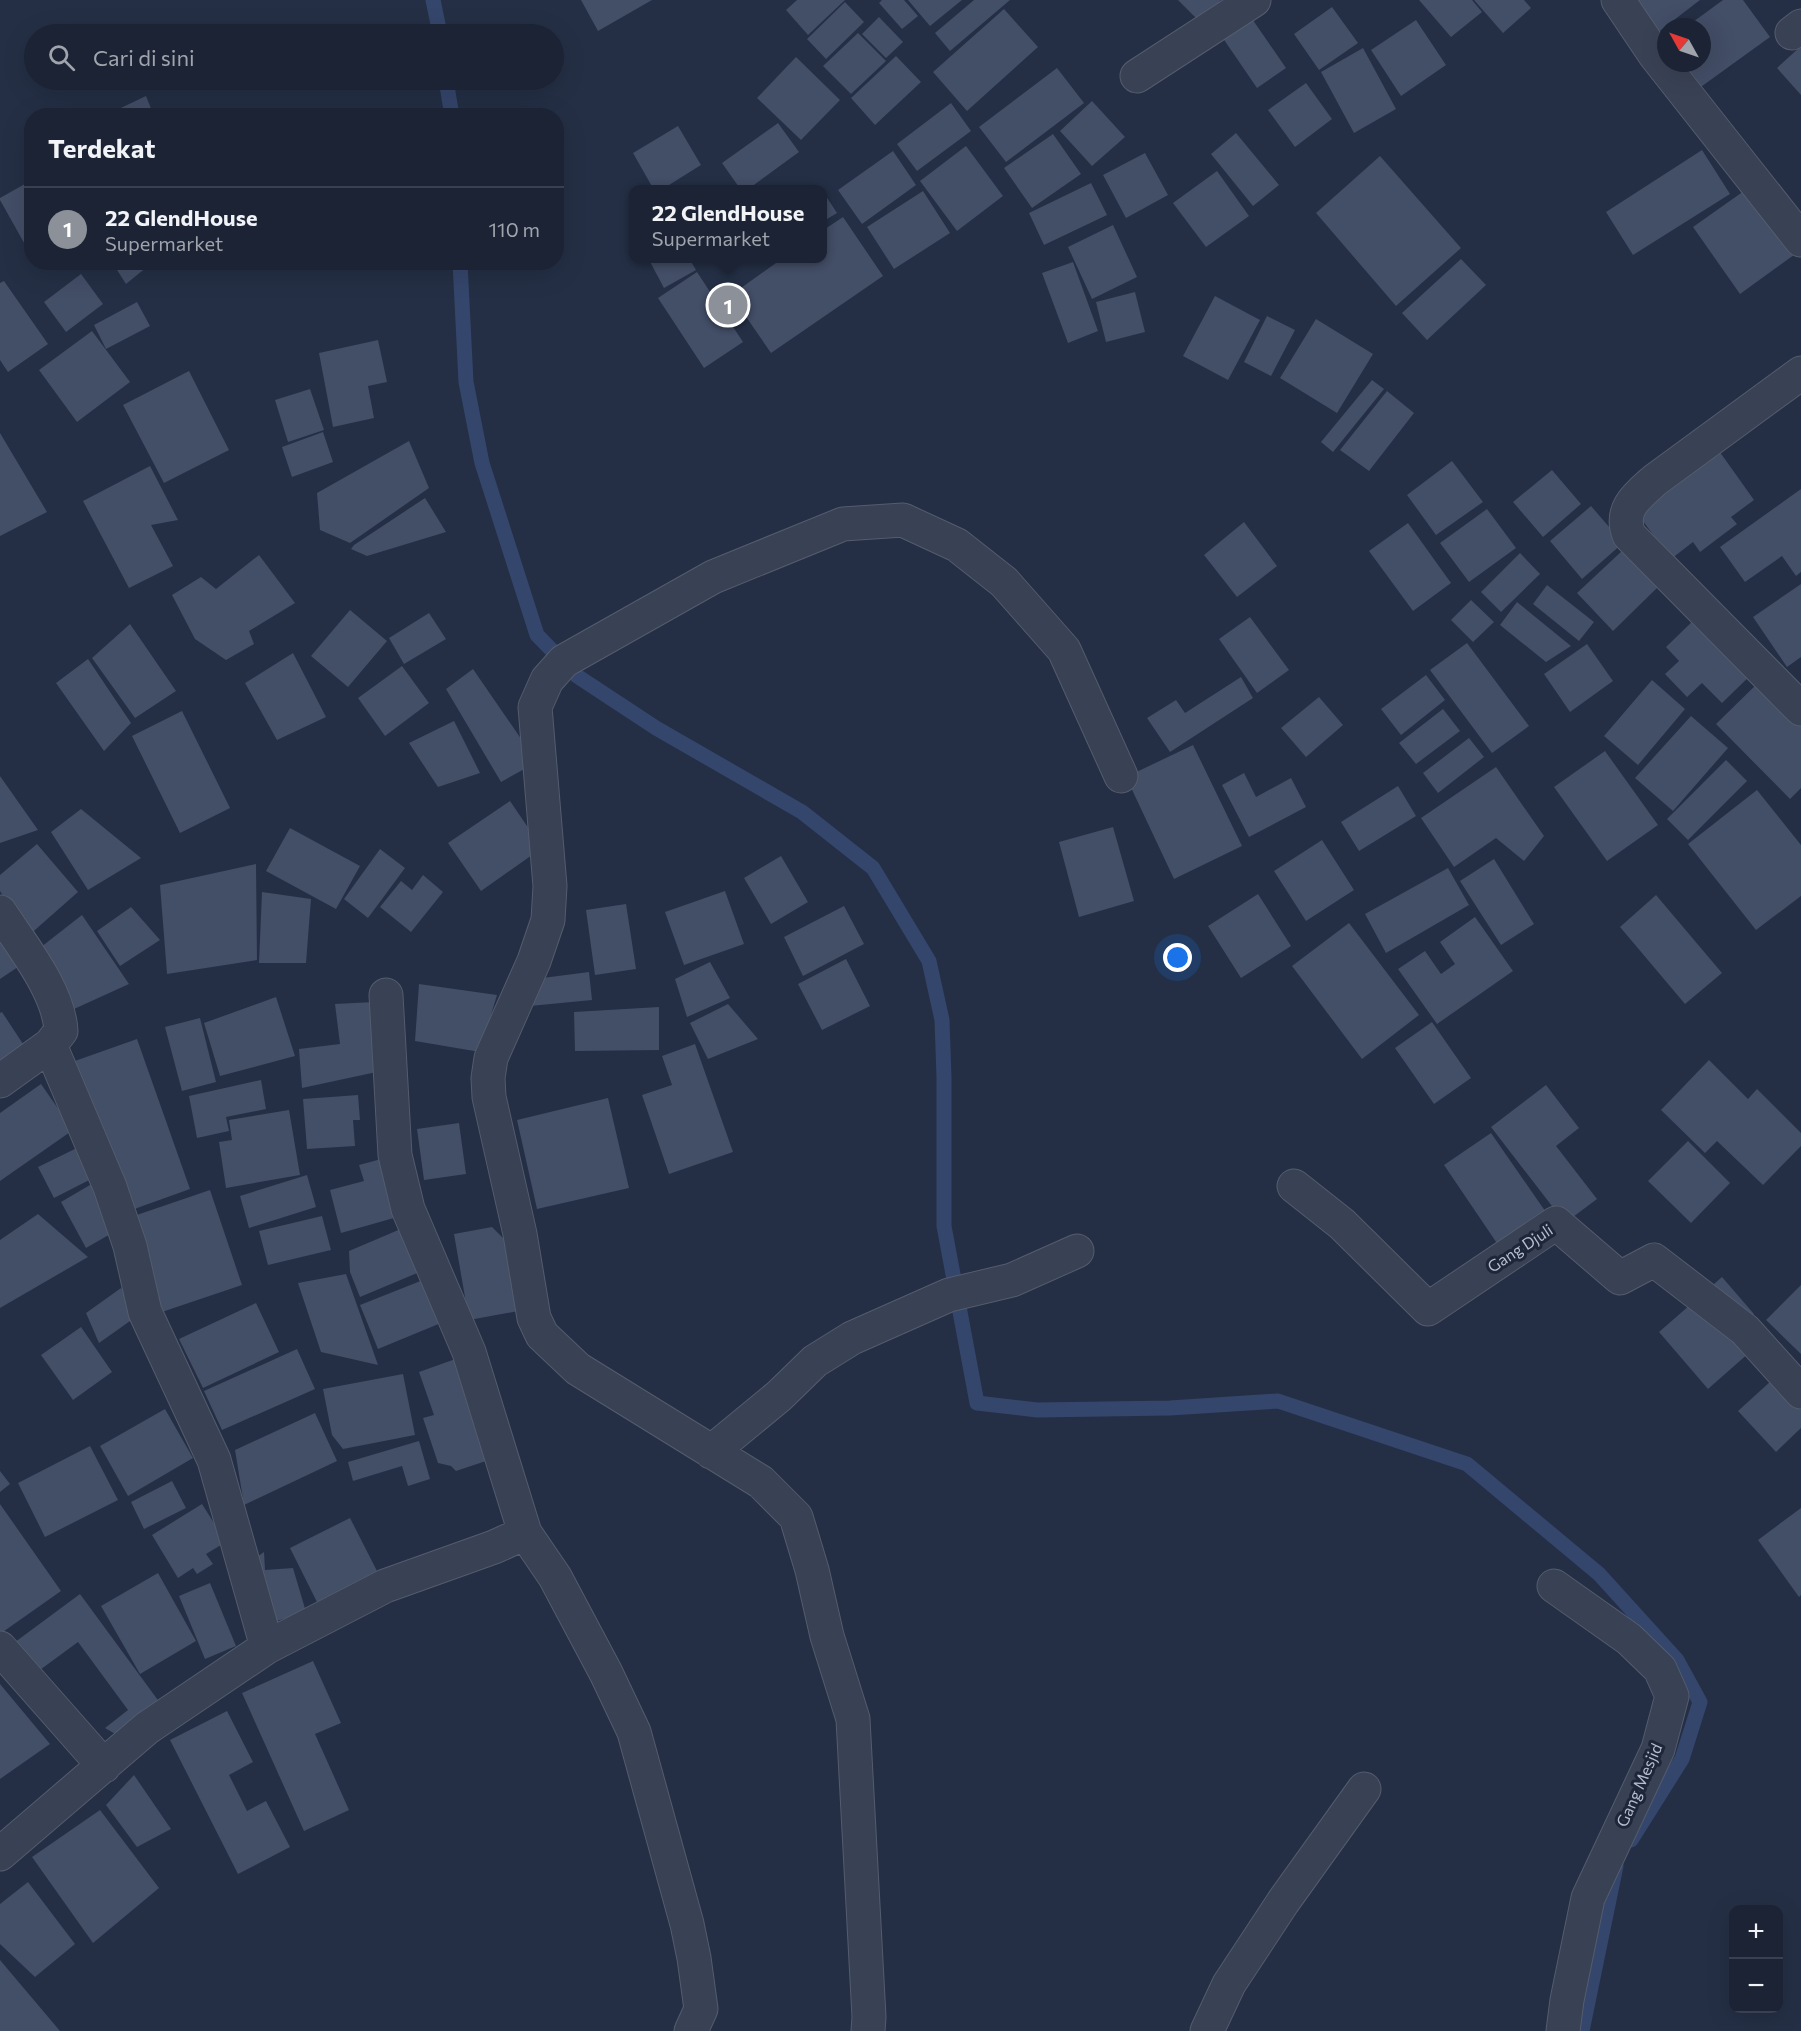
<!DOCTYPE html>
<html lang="id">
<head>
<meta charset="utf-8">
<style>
  :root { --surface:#1b2334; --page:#282f40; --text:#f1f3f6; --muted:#a0a4ac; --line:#39404f; --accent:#8c9099 }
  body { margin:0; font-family:Commissioner,sans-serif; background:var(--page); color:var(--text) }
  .controls { position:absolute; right:18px; bottom:18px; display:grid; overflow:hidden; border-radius:12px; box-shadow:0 6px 24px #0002 }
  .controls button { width:54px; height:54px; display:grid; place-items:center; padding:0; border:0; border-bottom:2px solid var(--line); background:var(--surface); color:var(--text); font:30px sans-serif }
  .compass { position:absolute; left:1657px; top:18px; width:54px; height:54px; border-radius:50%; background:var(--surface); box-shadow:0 6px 24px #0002; rotate:310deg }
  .you { position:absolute; left:1178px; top:958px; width:21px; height:21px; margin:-15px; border:4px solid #fff; border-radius:50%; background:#1a73e8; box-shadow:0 0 0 9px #1a73e833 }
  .badge { display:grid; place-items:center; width:39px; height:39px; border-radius:50%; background:var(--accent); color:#fff; font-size:20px; font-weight:700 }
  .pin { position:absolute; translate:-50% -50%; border:3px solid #fff; box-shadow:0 2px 6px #0006 }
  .popup { position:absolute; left:629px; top:185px; width:198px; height:78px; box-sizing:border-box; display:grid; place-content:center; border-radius:12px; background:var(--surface); filter:drop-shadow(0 2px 4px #0005); font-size:20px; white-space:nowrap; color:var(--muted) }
  .popup b { font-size:22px; color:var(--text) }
  .popup::after { content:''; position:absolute; left:50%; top:100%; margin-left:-12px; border:12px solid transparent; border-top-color:var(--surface) }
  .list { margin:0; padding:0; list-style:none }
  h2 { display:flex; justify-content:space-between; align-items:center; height:78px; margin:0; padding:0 24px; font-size:26px }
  h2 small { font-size:20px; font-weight:400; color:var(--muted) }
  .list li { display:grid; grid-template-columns:39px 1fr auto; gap:18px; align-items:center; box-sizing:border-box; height:84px; padding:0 24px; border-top:2px solid var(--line) }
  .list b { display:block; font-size:22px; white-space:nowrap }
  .list p { margin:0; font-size:20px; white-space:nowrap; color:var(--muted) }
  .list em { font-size:20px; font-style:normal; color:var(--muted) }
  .icon { flex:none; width:33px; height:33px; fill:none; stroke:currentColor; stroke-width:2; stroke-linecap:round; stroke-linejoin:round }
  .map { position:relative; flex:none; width:1801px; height:2031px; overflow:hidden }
  .search { position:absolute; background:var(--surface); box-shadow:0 6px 24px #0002; left:24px; top:24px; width:540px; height:66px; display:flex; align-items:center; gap:15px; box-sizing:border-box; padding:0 21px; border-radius:33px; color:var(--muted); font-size:22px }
  .panel { position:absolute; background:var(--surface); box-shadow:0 6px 24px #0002; left:24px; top:108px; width:540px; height:162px; border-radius:24px }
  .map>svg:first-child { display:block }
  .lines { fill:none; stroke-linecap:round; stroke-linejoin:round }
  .stream { stroke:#35466c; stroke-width:15 }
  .building { fill:#434e67 }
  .minor-casing { stroke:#545c6e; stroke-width:35 }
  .minor { stroke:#394154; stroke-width:33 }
  .labels { text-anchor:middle; stroke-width:6; stroke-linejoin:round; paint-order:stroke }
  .street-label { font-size:16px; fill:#b6bdce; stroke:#1e263a }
</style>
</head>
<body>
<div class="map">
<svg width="1801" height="2031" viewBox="0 0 1801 2031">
  <rect width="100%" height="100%" fill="#242f45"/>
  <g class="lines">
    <path class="stream" d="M 433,0 L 440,34
      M 446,80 L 452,116
      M 460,262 L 466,382 L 482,463 L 537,635 L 577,676 L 656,728 L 802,812 L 873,868 L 929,961 L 942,1020 L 944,1077 L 944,1226 L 977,1403 L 1037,1410 L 1170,1408 L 1278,1401 L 1467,1464 L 1599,1574 L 1677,1660 L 1700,1702 L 1682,1759 L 1631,1840
      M 1582,2031 L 1616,1866"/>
  </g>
  <path class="building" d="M 581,0 L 652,0 L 598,31 Z
    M 797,0 L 845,0 L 808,35 L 786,10 Z
    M 882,0 L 904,0 L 918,16 L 902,29 L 879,3 Z
    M 908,0 L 962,0 L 930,26 Z
    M 974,0 L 1010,0 L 950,51 L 935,33 Z
    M 1178,0 L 1221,0 L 1200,22 Z
    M 1419,0 L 1472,0 L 1482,12 L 1451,37 Z
    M 1474,0 L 1524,0 L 1531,8 L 1503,33 Z
    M 1633,0 L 1700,0 L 1648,40 Z
    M 1723,0 L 1743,0 L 1770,37 L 1698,89 L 1680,63 L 1702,63 L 1702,27 L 1686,27 Z
    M 845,2 L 864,22 L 826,59 L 807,39 Z
    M 1332,7 L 1358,43 L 1319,70 L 1294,34 Z
    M 1004,9 L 1038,47 L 967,111 L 933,72 Z
    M 1246,10 L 1286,68 L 1257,88 L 1218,31 Z
    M 879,17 L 903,42 L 886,58 L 862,34 Z
    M 1416,20 L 1446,65 L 1401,96 L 1371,50 Z
    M 858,33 L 886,61 L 851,94 L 823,66 Z
    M 1801,46 L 1801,95 L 1777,68 Z
    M 1363,48 L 1396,109 L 1354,133 L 1321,72 Z
    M 896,56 L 921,82 L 875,125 L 851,98 Z
    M 796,57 L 840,100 L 801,140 L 757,98 Z
    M 1057,68 L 1084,103 L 1006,162 L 979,127 Z
    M 1306,83 L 1332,119 L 1295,147 L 1268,110 Z
    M 146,96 L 154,116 L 104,116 Z
    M 1092,101 L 1125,137 L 1092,166 L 1060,131 Z
    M 951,103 L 971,131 L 917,171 L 897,144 Z
    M 778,123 L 799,152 L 747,190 L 741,190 L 722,163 Z
    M 678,126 L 701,165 L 661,190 L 654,190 L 633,153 Z
    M 1236,133 L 1279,185 L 1253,206 L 1211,154 Z
    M 1053,134 L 1081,174 L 1032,208 L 1004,168 Z
    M 966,146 L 1003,196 L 957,231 L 920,181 Z
    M 1702,150 L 1730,194 L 1633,255 L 1606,212 Z
    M 893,151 L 916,185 L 862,224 L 838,190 Z
    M 1145,153 L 1168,195 L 1126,218 L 1103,175 Z
    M 1380,156 L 1461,248 L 1396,306 L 1316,213 Z
    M 1217,171 L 1249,216 L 1206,247 L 1173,203 Z
    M 32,180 L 32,257 L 0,200 L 0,198 Z
    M 1091,183 L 1107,215 L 1044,245 L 1029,213 Z
    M 1751,186 L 1798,252 L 1740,294 L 1693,227 Z
    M 822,190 L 837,213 L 822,222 Z
    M 923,191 L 950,233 L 894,269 L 867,227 Z
    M 843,217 L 883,276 L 771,353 L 731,295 L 783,258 L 822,258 L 822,231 Z
    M 1113,225 L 1137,277 L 1092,299 L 1068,247 Z
    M 648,258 L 689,258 L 696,270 L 664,288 Z
    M 1461,259 L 1486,285 L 1427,340 L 1402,313 Z
    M 112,262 L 153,262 L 126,284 Z
    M 1073,262 L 1098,331 L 1068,343 L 1042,273 Z
    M 697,272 L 743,342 L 704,368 L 658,298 Z
    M 81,274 L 103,304 L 66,332 L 44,302 Z
    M 4,281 L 48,344 L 8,372 L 0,360 L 0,283 Z
    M 1135,292 L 1145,332 L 1106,342 L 1096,302 Z
    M 1215,296 L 1260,320 L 1228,380 L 1183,356 Z
    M 137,302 L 150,326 L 106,349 L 94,325 Z
    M 1267,316 L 1295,330 L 1271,376 L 1244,362 Z
    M 1316,319 L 1373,354 L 1337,413 L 1280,378 Z
    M 92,331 L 130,382 L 77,422 L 39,370 Z
    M 378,340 L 387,382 L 368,386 L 374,418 L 333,427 L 319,353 Z
    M 189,371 L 229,450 L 164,483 L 123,405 Z
    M 1372,380 L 1384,389 L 1333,452 L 1321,442 Z
    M 310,389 L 324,430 L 288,442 L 275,400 Z
    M 1387,391 L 1414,413 L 1369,471 L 1340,450 Z
    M 323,432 L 333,462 L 292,477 L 282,447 Z
    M 0,433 L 47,512 L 0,536 Z
    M 409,441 L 429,488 L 350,543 L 320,530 L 317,493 Z
    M 1717,448 L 1754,500 L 1731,517 L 1737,524 L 1700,552 L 1693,542 L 1671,559 L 1634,509 Z
    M 1452,461 L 1483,502 L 1436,535 L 1407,495 Z
    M 150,466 L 178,520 L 151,525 L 173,566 L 129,588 L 83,501 Z
    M 1552,470 L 1581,504 L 1543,537 L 1513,502 Z
    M 1801,489 L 1801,572 L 1796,576 L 1782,556 L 1745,582 L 1720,547 Z
    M 425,498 L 446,532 L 367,556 L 351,549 L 354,545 Z
    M 1591,506 L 1623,543 L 1582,579 L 1550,541 Z
    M 1487,509 L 1516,548 L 1469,582 L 1440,543 Z
    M 1244,522 L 1277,566 L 1237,597 L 1204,555 Z
    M 1408,523 L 1451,583 L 1413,611 L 1369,551 Z
    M 1623,550 L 1658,587 L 1613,631 L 1577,593 Z
    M 1520,553 L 1540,574 L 1501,612 L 1481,592 Z
    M 259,555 L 295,603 L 249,631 L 254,644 L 226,660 L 195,639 L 172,595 L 201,577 L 216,589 Z
    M 1801,584 L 1801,657 L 1787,667 L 1753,617 Z
    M 1547,585 L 1594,622 L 1579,641 L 1533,604 Z
    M 1471,600 L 1494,622 L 1473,642 L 1451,620 Z
    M 1517,602 L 1571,646 L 1546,662 L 1500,625 Z
    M 350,610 L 387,641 L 348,687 L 311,656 Z
    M 429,613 L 446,639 L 404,664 L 389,638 Z
    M 1699,615 L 1754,672 L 1722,703 L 1702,683 L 1687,697 L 1665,674 L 1679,661 L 1666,647 Z
    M 1250,617 L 1289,670 L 1257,693 L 1219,639 Z
    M 130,624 L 176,691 L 135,718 L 92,658 Z
    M 1467,643 L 1529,726 L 1492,753 L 1430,670 Z
    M 1587,644 L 1613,681 L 1570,712 L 1544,674 Z
    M 293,653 L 326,717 L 277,740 L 245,683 Z
    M 88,659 L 131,723 L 104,751 L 56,683 Z
    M 402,666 L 429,703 L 385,736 L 358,698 Z
    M 473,669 L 537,762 L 501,782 L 446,689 Z
    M 1426,675 L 1445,700 L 1401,735 L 1381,709 Z
    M 1241,677 L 1253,698 L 1170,752 L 1147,718 L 1176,700 L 1185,713 Z
    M 1763,678 L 1801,718 L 1801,788 L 1790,799 L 1716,724 Z
    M 1652,680 L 1685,709 L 1638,765 L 1604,736 Z
    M 1319,697 L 1343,725 L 1306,757 L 1281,728 Z
    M 1443,709 L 1460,731 L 1416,764 L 1399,743 Z
    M 182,711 L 230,808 L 180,833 L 132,736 Z
    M 1691,716 L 1728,748 L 1673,811 L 1635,778 Z
    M 454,721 L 480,773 L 438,787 L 409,743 Z
    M 1469,738 L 1484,757 L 1438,793 L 1423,773 Z
    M 1193,745 L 1242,846 L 1174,879 L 1126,777 Z
    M 1605,751 L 1658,825 L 1607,861 L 1554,787 Z
    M 1726,760 L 1747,781 L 1688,840 L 1667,819 Z
    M 1496,767 L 1544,836 L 1524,861 L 1496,838 L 1454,867 L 1421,818 Z
    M 1244,773 L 1256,797 L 1291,778 L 1306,807 L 1249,837 L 1222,785 Z
    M 0,776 L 38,830 L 0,843 Z
    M 1398,786 L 1416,816 L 1359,851 L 1341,822 Z
    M 1757,790 L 1801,845 L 1801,896 L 1756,930 L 1688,844 Z
    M 510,801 L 542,848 L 481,891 L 448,843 Z
    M 81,809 L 141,858 L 88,890 L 51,832 Z
    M 1113,827 L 1134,901 L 1079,917 L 1059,842 Z
    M 290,828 L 360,866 L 336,909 L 266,871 Z
    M 1322,840 L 1354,890 L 1306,921 L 1274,871 Z
    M 37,844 L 78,892 L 27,937 L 0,891 L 0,875 Z
    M 380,849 L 405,868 L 368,918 L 344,899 Z
    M 781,856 L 808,902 L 771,924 L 744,878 Z
    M 1494,859 L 1534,924 L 1501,945 L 1460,881 Z
    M 256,864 L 257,960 L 167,974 L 160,885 Z
    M 1448,868 L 1469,905 L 1386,953 L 1365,914 Z
    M 423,875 L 443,892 L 411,932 L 380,907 L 401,881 L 412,890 Z
    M 725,891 L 744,944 L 684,965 L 665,912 Z
    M 262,892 L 311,899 L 306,963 L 259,963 Z
    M 1258,894 L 1291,946 L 1241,978 L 1208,926 Z
    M 1656,895 L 1722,973 L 1685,1004 L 1620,927 Z
    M 626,904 L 636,969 L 595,975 L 586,910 Z
    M 844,906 L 864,944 L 803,976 L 784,937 Z
    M 131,907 L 160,940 L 120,966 L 97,931 Z
    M 82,915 L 129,984 L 74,1009 L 41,947 Z
    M 1475,917 L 1513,971 L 1437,1024 L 1398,969 L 1425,951 L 1441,974 L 1455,964 L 1440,942 Z
    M 0,919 L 27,961 L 0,979 Z
    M 1349,923 L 1419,1015 L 1362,1059 L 1292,966 Z
    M 846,959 L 870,1006 L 822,1030 L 798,984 Z
    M 710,962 L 730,998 L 687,1017 L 675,979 Z
    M 589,972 L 592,1000 L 530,1006 L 527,980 Z
    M 419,984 L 497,995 L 480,1052 L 415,1041 Z
    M 276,997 L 295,1056 L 220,1076 L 204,1023 Z
    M 374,1002 L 386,1070 L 302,1088 L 299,1049 L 340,1044 L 335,1004 Z
    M 728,1004 L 758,1039 L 708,1059 L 690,1023 Z
    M 659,1007 L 659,1050 L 575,1051 L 574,1012 Z
    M 2,1012 L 27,1050 L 0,1063 L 0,1013 Z
    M 200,1018 L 216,1082 L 182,1091 L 165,1027 Z
    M 1432,1022 L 1471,1078 L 1434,1104 L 1395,1048 Z
    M 137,1039 L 190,1189 L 126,1212 L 72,1062 Z
    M 695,1044 L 733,1152 L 669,1174 L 642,1095 L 672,1085 L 662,1056 Z
    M 1709,1060 L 1748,1099 L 1757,1089 L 1801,1133 L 1801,1146 L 1763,1185 L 1717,1141 L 1705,1153 L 1661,1110 Z
    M 261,1080 L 266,1109 L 226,1117 L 229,1131 L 197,1138 L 189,1096 Z
    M 41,1084 L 73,1130 L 0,1181 L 0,1113 Z
    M 1546,1085 L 1579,1128 L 1556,1146 L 1597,1199 L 1565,1223 L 1491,1127 Z
    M 358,1095 L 360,1120 L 353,1120 L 355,1146 L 307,1149 L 303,1099 Z
    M 608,1098 L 629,1188 L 537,1209 L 517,1120 Z
    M 289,1110 L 300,1175 L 226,1188 L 219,1142 L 232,1140 L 229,1120 Z
    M 459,1123 L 466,1174 L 424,1180 L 417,1129 Z
    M 1491,1133 L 1559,1231 L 1511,1264 L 1444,1165 Z
    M 1688,1141 L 1730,1183 L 1691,1223 L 1648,1181 Z
    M 85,1144 L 99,1175 L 54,1198 L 38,1167 Z
    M 385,1158 L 401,1216 L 341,1233 L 330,1190 L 364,1181 L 359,1165 Z
    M 307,1175 L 316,1207 L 249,1228 L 240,1196 Z
    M 95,1182 L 121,1228 L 86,1248 L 61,1202 Z
    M 210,1190 L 242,1285 L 156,1314 L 125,1219 Z
    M 38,1214 L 88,1257 L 0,1308 L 0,1240 Z
    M 322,1216 L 331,1250 L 268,1265 L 259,1231 Z
    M 492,1227 L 514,1249 L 524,1310 L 469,1320 L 454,1234 Z
    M 403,1228 L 422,1271 L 360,1297 L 350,1272 L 349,1251 Z
    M 346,1274 L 378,1365 L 321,1352 L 298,1283 Z
    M 1722,1277 L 1754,1314 L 1733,1333 L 1750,1352 L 1708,1389 L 1659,1332 Z
    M 423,1280 L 441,1323 L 378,1349 L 360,1305 Z
    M 1801,1285 L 1801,1354 L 1766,1320 Z
    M 121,1288 L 140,1314 L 99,1343 L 86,1313 Z
    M 256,1303 L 279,1352 L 203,1388 L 179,1339 Z
    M 81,1327 L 112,1372 L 73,1400 L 41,1355 Z
    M 297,1349 L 315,1389 L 222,1430 L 204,1391 Z
    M 461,1357 L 495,1458 L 456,1471 L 451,1466 L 438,1463 L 423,1418 L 434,1415 L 419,1372 Z
    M 1784,1369 L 1801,1388 L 1801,1428 L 1776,1452 L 1738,1411 Z
    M 403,1374 L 415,1435 L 343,1449 L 332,1435 L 323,1389 Z
    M 165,1409 L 193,1458 L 128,1496 L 100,1446 Z
    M 315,1413 L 337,1461 L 244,1505 L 235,1450 Z
    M 419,1441 L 430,1479 L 408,1486 L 402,1466 L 353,1481 L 348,1462 Z
    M 90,1446 L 118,1500 L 45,1537 L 18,1483 Z
    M 0,1471 L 10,1484 L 0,1492 Z
    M 172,1481 L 186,1508 L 144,1529 L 131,1502 Z
    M 0,1504 L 61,1591 L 0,1634 Z
    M 202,1504 L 226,1542 L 206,1554 L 213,1564 L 197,1574 L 193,1568 L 178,1578 L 152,1535 Z
    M 1801,1508 L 1801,1595 L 1799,1597 L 1758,1540 Z
    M 350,1518 L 377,1571 L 317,1602 L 290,1548 Z
    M 264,1552 L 265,1570 L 293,1568 L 306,1612 L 267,1624 L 247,1564 Z
    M 158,1573 L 196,1641 L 140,1674 L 101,1606 Z
    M 210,1583 L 236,1646 L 205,1659 L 179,1596 Z
    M 80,1594 L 163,1707 L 122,1738 L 105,1728 L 128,1710 L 78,1642 L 29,1678 L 7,1648 Z
    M 313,1661 L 341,1723 L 315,1734 L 349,1810 L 304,1831 L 242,1693 Z
    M 0,1684 L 50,1744 L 0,1779 Z
    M 227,1711 L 253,1762 L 229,1775 L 247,1811 L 266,1801 L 290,1847 L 238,1874 L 170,1740 Z
    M 134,1775 L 171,1829 L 137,1847 L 106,1805 Z
    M 100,1810 L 159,1888 L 93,1943 L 32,1857 Z
    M 28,1882 L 75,1944 L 35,1977 L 0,1944 L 0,1904 Z
    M 0,1960 L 60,2031 L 0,2031 Z"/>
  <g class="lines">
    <defs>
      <path id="minor" d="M 1618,0 L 1655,55 L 1801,240
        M 1792,33 L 1801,26
        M 1137,76 L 1254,0
        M 1801,373 L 1655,480 C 1637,496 1619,509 1629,535 L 1801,709
        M 0,912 C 22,946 59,991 61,1031 L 50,1045 L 0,1081
        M 386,995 L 395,1155 L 408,1209 L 469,1352 L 525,1533 L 555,1577 L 606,1673 L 634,1732 L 687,1924 L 694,1958 L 701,2009 L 691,2031
        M 50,1045 L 110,1187 L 130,1246 L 145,1312 L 214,1460 L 267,1647
        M 1294,1186 L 1342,1224 L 1428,1309 L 1556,1223 L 1620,1278 L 1654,1260 L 1745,1330 L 1801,1392
        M 711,1452 L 779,1396 L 815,1361 L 852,1338 L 949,1295 L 1012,1280 L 1077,1251
        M 1554,1586 L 1629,1639 L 1660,1669 L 1672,1696 L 1658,1749 L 1588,1898 L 1567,2000 L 1563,2031
        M 0,1648 L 104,1766
        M 0,1854 L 147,1728 L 267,1647 L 385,1586 L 494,1547 L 525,1533
        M 868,2031 L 869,2017 L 853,1719 L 827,1636 L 812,1570 L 796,1517 L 761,1482 L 578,1369 L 542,1335 L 534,1318 L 520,1234 L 489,1097 L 488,1078 L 491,1058 L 534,961 L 548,920 L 550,886 L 535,707 L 547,680 L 564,661 L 713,577 L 843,524 L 903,520 L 957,545 L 1004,582 L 1064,650 L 1121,776
        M 1207,2031 L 1229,1984 L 1283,1902 L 1364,1789"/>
    </defs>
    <use href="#minor" class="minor-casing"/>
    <use href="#minor" class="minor"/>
  </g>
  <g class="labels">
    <g class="street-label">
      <text transform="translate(1520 1248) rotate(-33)" y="6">Gang Djuli</text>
      <text transform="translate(1639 1785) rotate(-66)" y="6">Gang Mesjid</text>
    </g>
  </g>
</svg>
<div class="controls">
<button>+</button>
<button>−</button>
</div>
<svg class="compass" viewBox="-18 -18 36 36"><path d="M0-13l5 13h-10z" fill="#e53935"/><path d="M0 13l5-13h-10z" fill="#a0a4ac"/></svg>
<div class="you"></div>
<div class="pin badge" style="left:728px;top:305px">1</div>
<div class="popup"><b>22 GlendHouse</b>Supermarket</div>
<div class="search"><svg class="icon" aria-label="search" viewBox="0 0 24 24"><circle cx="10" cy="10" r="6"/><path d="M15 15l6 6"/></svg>Cari di sini</div>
<section class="panel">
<h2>Terdekat<small></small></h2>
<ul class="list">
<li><span class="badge">1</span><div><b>22 GlendHouse</b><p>Supermarket</p></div><em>110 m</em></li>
</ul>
</section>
</div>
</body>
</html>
